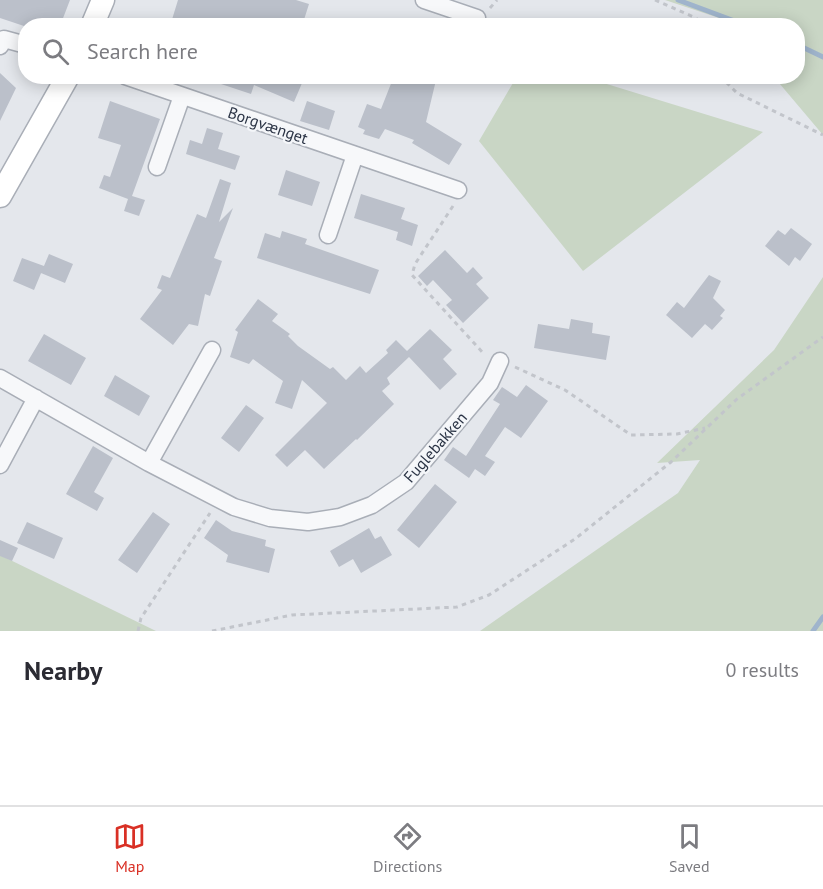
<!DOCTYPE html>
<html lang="en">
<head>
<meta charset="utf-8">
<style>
  :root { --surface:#fff; --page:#f2f2f3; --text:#2b2b33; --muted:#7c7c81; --line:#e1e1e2; --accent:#d93025 }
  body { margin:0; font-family:"PT Sans",sans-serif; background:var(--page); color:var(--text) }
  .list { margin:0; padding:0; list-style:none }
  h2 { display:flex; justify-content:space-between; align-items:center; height:78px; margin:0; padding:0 24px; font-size:26px }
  h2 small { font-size:20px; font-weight:400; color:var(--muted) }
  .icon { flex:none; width:33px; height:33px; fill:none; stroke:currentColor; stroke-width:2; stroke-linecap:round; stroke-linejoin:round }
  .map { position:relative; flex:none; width:823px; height:631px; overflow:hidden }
  .search { position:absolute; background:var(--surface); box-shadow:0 3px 15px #0003; left:18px; right:18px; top:18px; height:66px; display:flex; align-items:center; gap:15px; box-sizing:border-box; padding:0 21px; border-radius:24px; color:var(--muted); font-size:22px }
  .sheet { height:174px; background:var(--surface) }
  nav { display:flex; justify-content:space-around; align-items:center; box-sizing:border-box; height:84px; border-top:2px solid var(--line); background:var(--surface); font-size:16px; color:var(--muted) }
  nav a { display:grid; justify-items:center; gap:3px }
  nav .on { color:var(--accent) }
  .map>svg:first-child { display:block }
  .green { fill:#c9d6c5 }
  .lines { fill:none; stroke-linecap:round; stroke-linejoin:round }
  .stream { stroke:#9fb4cc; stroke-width:5 }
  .building { fill:#bbc0ca }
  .street-casing { stroke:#a9aeb7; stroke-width:19 }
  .secondary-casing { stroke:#a9aeb7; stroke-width:25 }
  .path { stroke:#c2c5cb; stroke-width:3; stroke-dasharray:4.5 4.5; stroke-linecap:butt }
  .street { stroke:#f7f8fa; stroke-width:16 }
  .secondary { stroke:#fff; stroke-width:22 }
  .labels { text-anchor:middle; stroke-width:4.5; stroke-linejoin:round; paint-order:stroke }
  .street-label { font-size:16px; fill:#2b3445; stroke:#f4f6f9 }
</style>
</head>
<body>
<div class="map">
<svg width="823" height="631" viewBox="0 0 823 631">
  <rect width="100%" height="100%" fill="#e4e7ec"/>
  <path class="green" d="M 665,0 L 823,0 L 823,135 L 774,77 L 798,76 L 798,26 L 732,25 L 728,21 Z
    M 517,76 L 584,77 L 763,132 L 583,271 L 479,141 Z
    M 823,277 L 823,631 L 480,631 L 678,493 L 700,460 L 657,463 L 774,350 Z
    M 0,555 L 156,631 L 0,631 Z"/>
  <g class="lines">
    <path class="stream" d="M 678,0 L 748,26
      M 798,45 L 823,57
      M 813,631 L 823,617"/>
  </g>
  <path class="building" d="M 0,0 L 70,0 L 60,26 L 24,26 L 0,18 Z
    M 178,0 L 296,0 L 309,4 L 302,26 L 291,26 L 268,18 L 265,26 L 170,26 Z
    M 0,73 L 16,88 L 0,121 Z
    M 206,76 L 305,76 L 294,102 L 254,85 L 251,94 L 206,79 Z
    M 394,76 L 437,76 L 426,122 L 462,144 L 449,165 L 412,143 L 414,140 L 385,129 L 379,139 L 363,134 L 365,130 L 358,127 L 367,104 L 381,109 Z
    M 110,101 L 160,119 L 132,196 L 145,200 L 139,216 L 124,211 L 128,199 L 99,188 L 104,175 L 110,177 L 121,145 L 98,138 Z
    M 307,101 L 335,111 L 329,130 L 300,121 Z
    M 207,128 L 223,133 L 218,149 L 240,156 L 235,170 L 186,154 L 190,140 L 202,144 Z
    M 286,170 L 320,182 L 312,206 L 278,195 Z
    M 220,179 L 231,183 L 219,222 L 233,208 L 214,258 L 222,261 L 210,296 L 205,294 L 198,326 L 189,324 L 173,345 L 140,319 L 162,290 L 157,288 L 162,275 L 170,278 L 197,214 L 206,218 Z
    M 361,194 L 405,208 L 401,219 L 418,225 L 412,246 L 396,240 L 398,232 L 354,218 Z
    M 791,228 L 812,244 L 800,261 L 795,257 L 789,266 L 765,246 L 778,230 L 785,235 Z
    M 282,231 L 307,239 L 305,244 L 379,270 L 370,294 L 257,258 L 265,233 L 280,238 Z
    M 445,250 L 467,273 L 473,267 L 483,278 L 476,284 L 489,298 L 463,323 L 446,305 L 452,300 L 433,280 L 427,286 L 418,276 Z
    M 49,254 L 73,264 L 65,283 L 41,273 Z
    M 22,258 L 44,266 L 34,290 L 13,281 Z
    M 709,275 L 721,281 L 713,298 L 725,310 L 720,316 L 723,318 L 712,330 L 705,324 L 692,338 L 666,315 L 677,302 L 684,308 Z
    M 258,299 L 278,314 L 272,321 L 290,334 L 288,336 L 298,346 L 330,369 L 333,367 L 346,380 L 360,366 L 366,373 L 388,353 L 386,350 L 396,340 L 407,351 L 430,329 L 452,350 L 443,359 L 457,374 L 440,390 L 409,357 L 387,378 L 390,384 L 382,391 L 394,404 L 357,440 L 356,439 L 324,469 L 305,450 L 287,467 L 275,455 L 327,403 L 302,380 L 292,409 L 275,403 L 283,381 L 253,359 L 249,364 L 230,357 L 238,332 L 235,330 Z
    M 571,319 L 593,323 L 592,333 L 610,336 L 606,360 L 534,348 L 538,324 L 569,329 Z
    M 44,334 L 86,358 L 71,385 L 28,361 Z
    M 115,375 L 150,396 L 139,416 L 104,396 Z
    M 526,385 L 548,401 L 521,438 L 505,427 L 485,456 L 495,462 L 485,476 L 475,469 L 469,478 L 444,460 L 453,447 L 466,456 L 500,404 L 493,400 L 502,387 L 517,397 Z
    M 246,405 L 264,418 L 239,452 L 221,438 Z
    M 93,446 L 113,458 L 94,492 L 104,498 L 97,511 L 66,494 Z
    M 435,484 L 457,502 L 419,548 L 397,530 Z
    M 153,512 L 170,524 L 137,573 L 118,560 Z
    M 216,520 L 232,531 L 266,540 L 265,546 L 275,549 L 269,573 L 226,562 L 228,555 L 204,538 Z
    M 27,522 L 63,538 L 54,559 L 17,543 Z
    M 369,528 L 375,539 L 381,536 L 392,555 L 361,573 L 353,559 L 339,567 L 330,551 Z
    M 0,540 L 18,548 L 12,561 L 0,556 Z"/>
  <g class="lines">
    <defs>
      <path id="street" d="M 424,0 L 477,18
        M 0,46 L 4,39 L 26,45
        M 125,76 L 458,190
        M 157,167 L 182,96
        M 328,235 L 355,155
        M 0,378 L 149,463 L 234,507 L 270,518 L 308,522 L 340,517 L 372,505 L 406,482 L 490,383 L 500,361
        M 149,463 L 212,350
        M 0,465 L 36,398"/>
      <path id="secondary" d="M 92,26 L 103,0
        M 0,196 L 68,76"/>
    </defs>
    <use href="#street" class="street-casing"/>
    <use href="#secondary" class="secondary-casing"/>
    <path class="path" d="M 655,0 L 696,18 L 702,26
      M 490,8 L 497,0
      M 720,76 L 737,93 L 823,135
      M 453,206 L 415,264 L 412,275 L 484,354
      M 515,367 L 565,390 L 631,435 L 677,434 L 705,428
      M 138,631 L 141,618 L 210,513
      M 212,631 L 292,615 L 457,607 L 489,595 L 575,539 L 671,462 L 737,399 L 823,337"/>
    <use href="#street" class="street"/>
    <use href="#secondary" class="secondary"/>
  </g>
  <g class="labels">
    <g class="street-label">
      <text transform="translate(268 125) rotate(19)" y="6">Borgvænget</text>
      <text transform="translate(435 447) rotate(-49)" y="6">Fuglebakken</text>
    </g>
  </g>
</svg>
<div class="search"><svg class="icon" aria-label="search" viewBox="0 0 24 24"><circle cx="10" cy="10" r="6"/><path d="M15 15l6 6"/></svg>Search here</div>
</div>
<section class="sheet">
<h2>Nearby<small>0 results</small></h2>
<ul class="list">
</ul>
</section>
<nav>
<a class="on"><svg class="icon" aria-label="map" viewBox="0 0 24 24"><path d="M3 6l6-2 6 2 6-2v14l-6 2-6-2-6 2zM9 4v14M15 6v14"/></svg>Map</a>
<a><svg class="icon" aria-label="directions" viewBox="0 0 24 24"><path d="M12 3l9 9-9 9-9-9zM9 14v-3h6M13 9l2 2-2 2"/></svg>Directions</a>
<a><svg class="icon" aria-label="saved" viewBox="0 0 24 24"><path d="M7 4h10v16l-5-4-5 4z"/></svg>Saved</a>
</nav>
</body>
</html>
